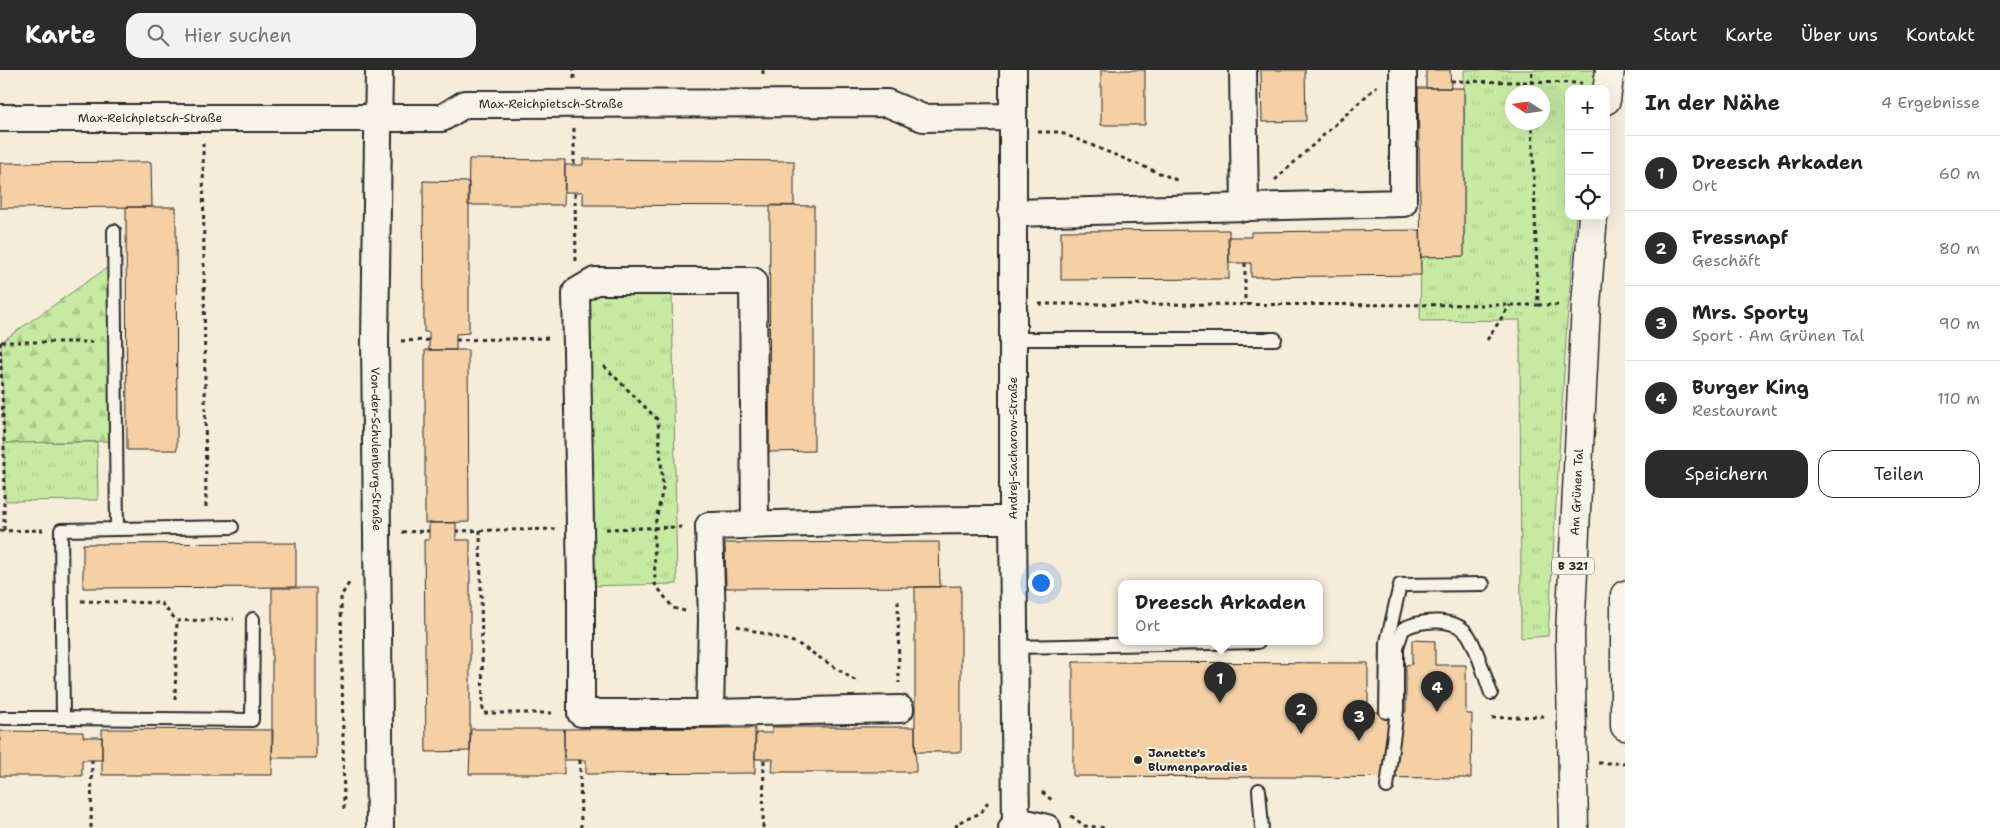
<!DOCTYPE html>
<html lang="de">
<head>
<meta charset="utf-8">
<style>
  :root { --surface:#fff; --page:#f2f2f2; --text:#222; --muted:#767676; --line:#e0e0e0; --accent:#2b2b2b }
  body { margin:0; font-family:"Shantell Sans",sans-serif; background:var(--page); color:var(--text) }
  .controls { position:absolute; right:15px; top:15px; display:grid; overflow:hidden; border-radius:10px; box-shadow:0 5px 20px #0002 }
  .controls button { width:45px; height:45px; display:grid; place-items:center; padding:0; border:0; border-bottom:1px solid var(--line); background:var(--surface); color:var(--text); font:25px sans-serif }
  .compass { position:absolute; left:1505px; top:15px; width:45px; height:45px; border-radius:50%; background:var(--surface); box-shadow:0 5px 20px #0002; rotate:282deg }
  .you { position:absolute; left:1040px; top:512px; width:18px; height:18px; margin:-12px; border:4px solid #fff; border-radius:50%; background:#1a73e8; box-shadow:0 0 0 8px #1a73e833 }
  .badge { display:grid; place-items:center; width:32px; height:32px; border-radius:50%; background:var(--accent); color:#fff; font-size:16px; font-weight:700 }
  .pin { position:absolute; translate:-50% -41px; filter:drop-shadow(0 1px 2px #0008) }
  .pin::after { content:''; position:absolute; top:26px; width:18px; height:15px; background:inherit; clip-path:polygon(0 0,100% 0,50% 100%) }
  .popup { position:absolute; left:1118px; top:510px; width:205px; height:65px; box-sizing:border-box; display:grid; place-content:center; border-radius:10px; background:var(--surface); filter:drop-shadow(0 1px 4px #0005); font-size:16px; white-space:nowrap; color:var(--muted) }
  .popup b { font-size:19px; color:var(--text) }
  .popup::after { content:''; position:absolute; left:50%; top:100%; margin-left:-10px; border:10px solid transparent; border-top-color:var(--surface) }
  .list { margin:0; padding:0; list-style:none }
  h2 { display:flex; justify-content:space-between; align-items:center; height:65px; margin:0; padding:0 20px; font-size:21px }
  h2 small { font-size:16px; font-weight:400; color:var(--muted) }
  .list li { display:grid; grid-template-columns:32px 1fr auto; gap:15px; align-items:center; box-sizing:border-box; height:75px; padding:0 20px; border-top:1px solid var(--line) }
  .list b { display:block; font-size:19px; white-space:nowrap }
  .list p { margin:0; font-size:16px; white-space:nowrap; color:var(--muted) }
  .list em { font-size:16px; font-style:normal; color:var(--muted) }
  .actions { display:flex; gap:10px; padding:15px 20px }
  .actions a { flex:1; padding:11px 0; border:1px solid var(--accent); border-radius:15px; text-align:center; font-size:18px; color:var(--accent) }
  .actions .main { background:var(--accent); color:#fff }
  .icon { flex:none; width:28px; height:28px; fill:none; stroke:currentColor; stroke-width:2; stroke-linecap:round; stroke-linejoin:round }
  .map { position:relative; flex:none; width:1625px; height:758px; overflow:hidden }
  header { display:flex; align-items:center; gap:30px; box-sizing:border-box; height:70px; padding:0 25px; background:var(--accent); color:#fff }
  header strong { font-size:24px }
  nav { display:flex; gap:28px; margin-inline-start:auto; font-size:18px }
  .search { width:350px; height:45px; background:var(--page); display:flex; align-items:center; gap:12px; box-sizing:border-box; padding:0 18px; border-radius:15px; color:var(--muted); font-size:19px }
  main { display:flex }
  aside { flex:1; background:var(--surface) }
  .map>svg:first-child { display:block }
  .grass { fill:url(#grass-tufts); stroke:#798a67; fill-rule:evenodd }
  .forest { fill:url(#forest-firs); stroke:#798a67 }
  .building { fill:#f4d0a4; stroke:#2b2b2b }
  .lines { fill:none; stroke-linecap:round; stroke-linejoin:round }
  .service-casing { stroke:#2b2b2b; stroke-width:16 }
  .minor-casing { stroke:#2b2b2b; stroke-width:30 }
  .primary-casing { stroke:#2b2b2b; stroke-width:31 }
  .path { stroke:#2b2b2b; stroke-width:3; stroke-dasharray:4 4; stroke-linecap:butt }
  .service { stroke:#f7f3e8; stroke-width:12 }
  .minor { stroke:#f7f3e8; stroke-width:26 }
  .primary { stroke:#f7f3e8; stroke-width:28 }
  .poi-dot { fill:#2b2b2b; stroke:#f7f3e8; stroke-width:2 }
  .labels { text-anchor:middle; stroke-width:4; stroke-linejoin:round; paint-order:stroke }
  .shield { fill:#f7f3e8; stroke:#686764; stroke-width:1 }
  .shield-label { font-size:11px; font-weight:bold; fill:#2b2b2b }
  .street-label { font-size:12px; fill:#2b2b2b; stroke:#f7f3e8 }
  .poi-label { font-size:12px; font-weight:bold; fill:#2b2b2b; stroke:#f7f3e8; text-anchor:start }
</style>
</head>
<body>
<header>
<strong>Karte</strong>
<div class="search"><svg class="icon" aria-label="search" viewBox="0 0 24 24"><circle cx="10" cy="10" r="6"/><path d="M15 15l6 6"/></svg>Hier suchen</div>
<nav><a>Start</a><a>Karte</a><a>Über uns</a><a>Kontakt</a></nav>
</header>
<main>
<div class="map">
<svg width="1625" height="758" viewBox="0 0 1625 758">
  <defs>
    <pattern id="grass-tufts" width="24" height="20" patternUnits="userSpaceOnUse" patternTransform="scale(1.25)"><rect width="24" height="20" fill="#c7eaa3"/><path d="M3 7l-1-3M5 7V3M7 7l1-3M15 17l-1-3M17 17v-4M19 17l1-3" fill="none" stroke="#abc98c"/></pattern>
    <pattern id="forest-firs" width="22" height="20" patternUnits="userSpaceOnUse" patternTransform="scale(1.25)"><rect width="22" height="20" fill="#c7eaa3"/><path d="M5 1l3.5 6h-7zM16 11l3.5 6h-7z" fill="#abc98c"/></pattern>
  </defs>
  <rect width="100%" height="100%" fill="#f6ecda"/>
  <filter id="ink" filterUnits="userSpaceOnUse"><feTurbulence type="fractalNoise" baseFrequency=".02" numOctaves="2"/><feDisplacementMap in="SourceGraphic" scale="10" xChannelSelector="R" yChannelSelector="G"/><feConvolveMatrix kernelMatrix="1 2 1 2 8 2 1 2 1" color-interpolation-filters="sRGB"/></filter>
  <g filter="url(#ink)">
    <path class="grass" d="M 1464,0 L 1596,0 L 1593,19 L 1569,19 L 1569,146 L 1576,146 L 1567,252 L 1548,566 L 1521,568 L 1520,250 L 1420,251 L 1421,187 L 1464,186 ZM 1512,22 L 1542,22 L 1542,52 L 1512,52 Z
      M 672,221 L 677,514 L 581,516 L 576,222 Z
      M 97,372 L 98,430 L 5,431 L 4,373 Z"/>
    <path class="forest" d="M 114,193 L 116,371 L 4,373 L 1,272 Z"/>
    <path class="building" d="M 1101,0 L 1145,0 L 1145,55 L 1101,55 Z
      M 1261,0 L 1305,0 L 1306,51 L 1262,52 Z
      M 1426,0 L 1450,0 L 1451,18 L 1426,18 Z
      M 1418,18 L 1464,18 L 1464,186 L 1421,187 Z
      M 469,89 L 565,90 L 564,135 L 468,135 Z
      M 583,89 L 794,91 L 794,136 L 583,135 L 583,122 L 565,122 L 565,95 L 583,95 Z
      M 151,92 L 152,137 L 0,138 L 0,93 Z
      M 423,111 L 469,112 L 469,263 L 456,264 L 456,280 L 429,280 L 429,262 L 424,262 Z
      M 770,135 L 814,136 L 814,381 L 769,382 Z
      M 126,137 L 176,137 L 177,380 L 127,380 Z
      M 1229,160 L 1229,209 L 1061,210 L 1061,161 Z
      M 1420,160 L 1421,205 L 1251,207 L 1251,193 L 1229,193 L 1228,167 L 1251,167 L 1251,162 Z
      M 425,280 L 468,280 L 469,452 L 425,453 Z
      M 429,453 L 456,453 L 456,470 L 470,470 L 470,681 L 426,682 L 424,470 L 429,470 Z
      M 939,472 L 940,517 L 726,518 L 725,473 Z
      M 296,473 L 296,517 L 83,518 L 83,474 Z
      M 961,516 L 961,682 L 915,682 L 915,517 Z
      M 272,518 L 316,518 L 316,688 L 272,688 Z
      M 1412,570 L 1435,571 L 1435,595 L 1466,595 L 1466,644 L 1472,644 L 1471,708 L 1073,706 L 1073,592 L 1368,593 L 1368,642 L 1406,642 L 1406,595 L 1412,594 Z
      M 772,657 L 915,657 L 916,702 L 772,702 L 773,689 L 755,689 L 756,663 L 772,663 Z
      M 755,658 L 755,703 L 586,704 L 586,690 L 564,690 L 564,659 Z
      M 102,659 L 273,660 L 272,705 L 102,705 Z
      M 471,659 L 564,659 L 564,704 L 469,704 Z
      M 0,661 L 83,662 L 83,667 L 102,667 L 102,690 L 82,690 L 82,706 L 0,706 Z"/>
    <g class="lines">
      <defs>
        <path id="service" d="M 114,161 L 117,459
          M 1013,269 L 1275,269
          M 232,457 L 61,460 L 63,648 L 252,650 L 253,549
          M 1015,577 L 1258,572
          M 1386,642 L 1387,572 L 1400,515 L 1483,514
          M 2,648 L 63,648
          M 1387,717 L 1397,640 L 1397,577 L 1403,559 C 1420,549 1459,546 1470,568 C 1479,584 1484,605 1491,623
          M 1259,720 L 1262,758"/>
        <g id="minor">
          <path id="s1" d="M 379,0 L 375,271 L 380,758"/>
          <path d="M 1013,0 L 1013,450 L 1016,756"/>
          <path d="M 1243,0 L 1245,138"/>
          <path id="s2" d="M 0,48 L 442,48 L 465,34 L 887,33 L 923,48 L 1013,47"/>
          <path d="M 1012,143 L 1403,133 L 1403,0"/>
          <path d="M 755,455 L 753,211 L 595,211 L 576,222 L 581,516 L 581,643 L 710,643 L 712,549 L 709,456 C 810,453 911,449 1013,450"/>
          <path d="M 710,643 L 900,639"/>
          <path d="M 1012,758 L 1027,753 L 1047,758"/>
        </g>
        <g id="primary">
          <path d="M 1606,30 L 1610,0"/>
          <path d="M 1625,525 L 1625,656"/>
          <path id="s3" d="M 1574,758 L 1570,564 L 1586,235 L 1593,146"/>
        </g>
      </defs>
      <use href="#service" class="service-casing"/>
      <use href="#minor" class="minor-casing"/>
      <use href="#primary" class="primary-casing"/>
      <path class="path" d="M 763,0 L 763,8
        M 574,9 L 574,0
        M 1451,11 L 1582,13
        M 1531,22 L 1532,0
        M 574,58 L 574,95
        M 1038,62 L 1059,62 L 1179,111
        M 203,73 L 206,439
        M 1275,110 L 1377,16
        M 575,123 L 576,192
        M 1245,193 L 1245,234
        M 1039,234 L 1538,235 L 1532,52
        M 1538,235 L 1560,235
        M 456,270 L 550,268
        M 1487,270 L 1510,235
        M 401,271 L 429,270
        M 0,272 L 4,373 L 4,461
        M 1,272 L 95,272
        M 604,296 L 658,350 L 663,418 L 654,459 L 655,514 L 673,538 L 685,541
        M 606,459 L 683,457
        M 480,460 L 483,643 L 555,643
        M 0,461 L 43,460
        M 456,461 L 555,459
        M 402,462 L 429,461
        M 81,531 L 161,533 L 177,551 L 234,549
        M 898,531 L 899,613
        M 737,556 L 797,573 L 859,613
        M 175,630 L 177,551
        M 1492,648 L 1546,646
        M 580,690 L 581,758
        M 1598,693 L 1625,693
        M 1042,722 L 1053,731
        M 344,739 L 341,526 L 351,510
        M 1071,746 L 1085,756 L 1107,758
        M 91,758 L 92,690
        M 763,758 L 764,689
        M 956,758 L 957,753 L 981,743 L 989,730"/>
      <use href="#service" class="service"/>
      <use href="#minor" class="minor"/>
      <use href="#primary" class="primary"/>
    </g>
  </g>
  <circle class="poi-dot" cx="1138" cy="690" r="5"/>
  <g class="labels">
    <rect class="shield" x="1552" y="487.5" width="42" height="17" rx="4"/>
    <g class="shield-label">
      <text x="1573" y="500">B 321</text>
    </g>
    <g class="street-label">
      <text dy="4" stroke="none"><textPath href="#s2" startOffset="555">Max-Reichpietsch-Straße</textPath></text>
      <text dy="4" stroke="none"><textPath href="#s2" startOffset="150">Max-Reichpietsch-Straße</textPath></text>
      <text transform="translate(1013 378) rotate(-90)" y="4">Andrej-Sacharow-Straße</text>
      <text dy="4" stroke="none"><textPath href="#s1" startOffset="379">Von-der-Schulenburg-Straße</textPath></text>
      <text dy="4" stroke="none"><textPath href="#s3" startOffset="336">Am Grünen Tal</textPath></text>
    </g>
    <g class="poi-label">
      <text x="1148" y="687">Janette's<tspan x="1148" dy="14">Blumenparadies</tspan></text>
    </g>
  </g>
</svg>
<div class="controls">
<button>+</button>
<button>−</button>
<button><svg class="icon" aria-label="locate" viewBox="0 0 24 24"><circle cx="12" cy="12" r="6"/><path d="M12 2v4M12 18v4M2 12h4M18 12h4"/></svg></button>
</div>
<svg class="compass" viewBox="-18 -18 36 36"><path d="M0-13l5 13h-10z" fill="#e53935"/><path d="M0 13l5-13h-10z" fill="#767676"/></svg>
<div class="you"></div>
<div class="pin badge" style="left:1220px;top:633px">1</div>
<div class="popup"><b>Dreesch Arkaden</b>Ort</div>
<div class="pin badge" style="left:1301px;top:664px">2</div>
<div class="pin badge" style="left:1359px;top:671px">3</div>
<div class="pin badge" style="left:1437px;top:642px">4</div>
</div>
<aside>
<h2>In der Nähe<small>4 Ergebnisse</small></h2>
<ul class="list">
<li><span class="badge">1</span><div><b>Dreesch Arkaden</b><p>Ort</p></div><em>60 m</em></li>
<li><span class="badge">2</span><div><b>Fressnapf</b><p>Geschäft</p></div><em>80 m</em></li>
<li><span class="badge">3</span><div><b>Mrs. Sporty</b><p>Sport · Am Grünen Tal</p></div><em>90 m</em></li>
<li><span class="badge">4</span><div><b>Burger King</b><p>Restaurant</p></div><em>110 m</em></li>
</ul>
<div class="actions"><a class="main">Speichern</a><a>Teilen</a></div>
</aside>
</main>
</body>
</html>
